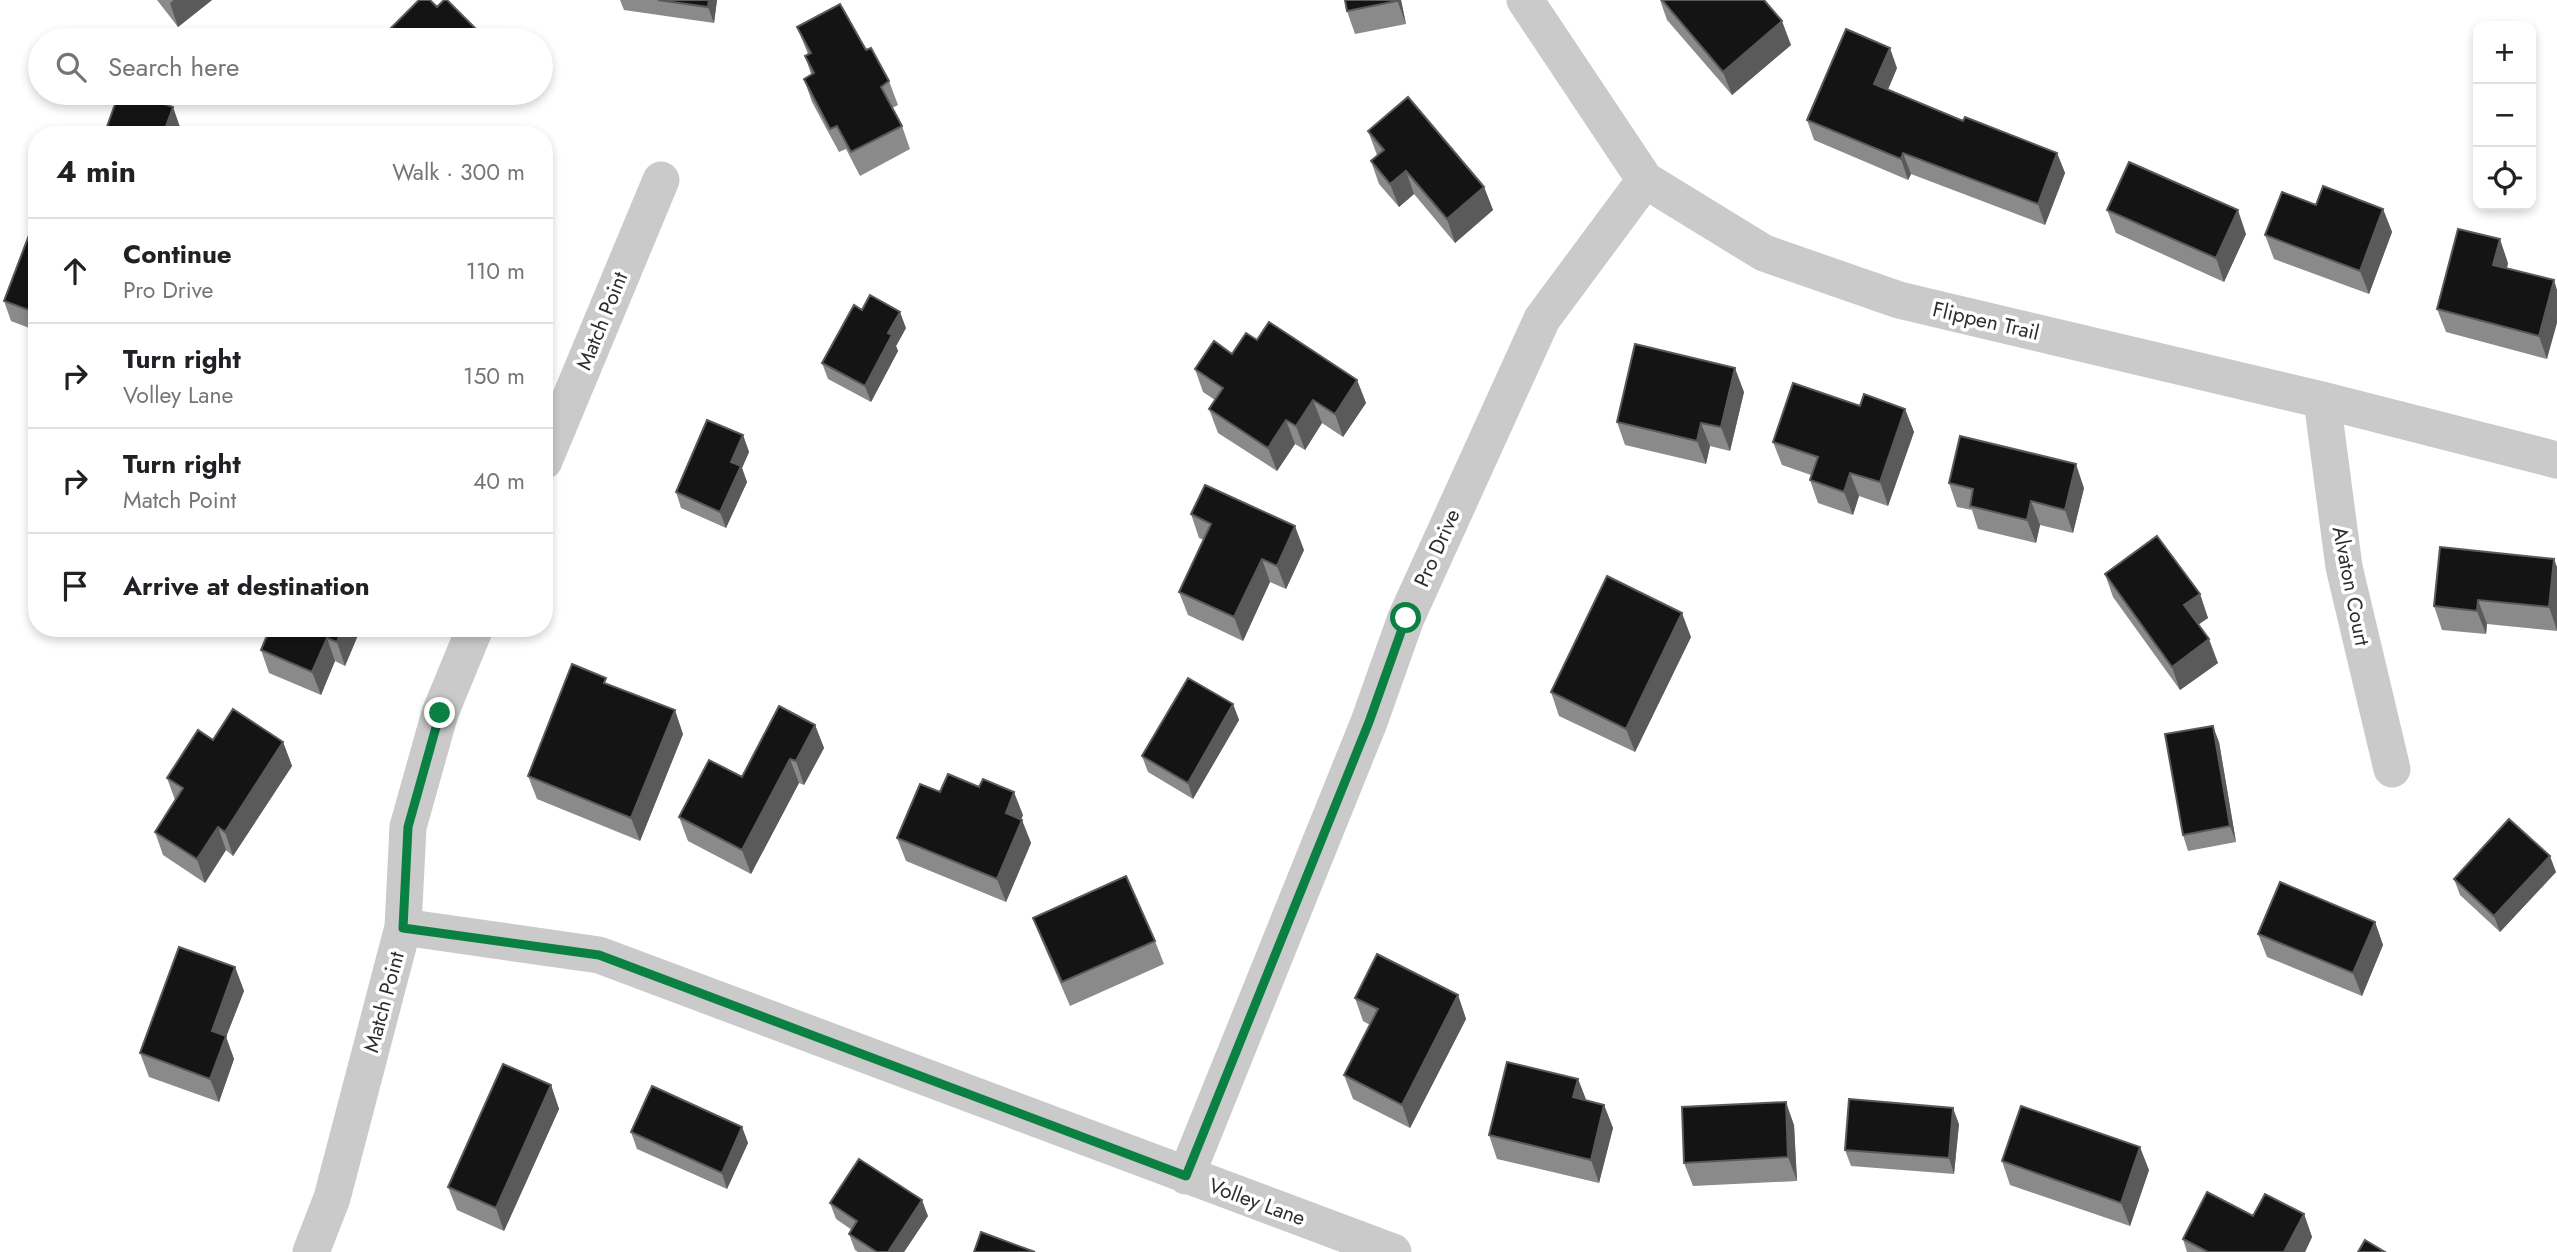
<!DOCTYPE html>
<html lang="en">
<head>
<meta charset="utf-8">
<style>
  :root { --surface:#fff; --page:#f2f2f2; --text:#202124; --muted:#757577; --line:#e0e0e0 }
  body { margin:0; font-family:Jost,sans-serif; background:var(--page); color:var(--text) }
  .controls { position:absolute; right:21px; top:21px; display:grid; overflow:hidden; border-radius:14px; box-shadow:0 4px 10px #0003 }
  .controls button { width:63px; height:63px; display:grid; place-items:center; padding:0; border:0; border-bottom:2px solid var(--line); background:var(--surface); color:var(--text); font:35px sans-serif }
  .stop { position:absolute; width:21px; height:21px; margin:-16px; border:5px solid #0b8043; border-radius:50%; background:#fff }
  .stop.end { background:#0b8043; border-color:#fff; box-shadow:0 2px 7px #0008 }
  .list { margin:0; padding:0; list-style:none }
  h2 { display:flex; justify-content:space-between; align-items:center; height:91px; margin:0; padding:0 28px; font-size:30px }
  h2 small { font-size:23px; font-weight:400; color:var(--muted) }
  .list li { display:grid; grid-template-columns:46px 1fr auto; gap:21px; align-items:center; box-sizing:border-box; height:105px; padding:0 28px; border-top:2px solid var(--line) }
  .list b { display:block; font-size:26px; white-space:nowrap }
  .list p { margin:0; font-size:23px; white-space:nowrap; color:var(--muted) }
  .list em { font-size:23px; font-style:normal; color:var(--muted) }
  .icon { flex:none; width:38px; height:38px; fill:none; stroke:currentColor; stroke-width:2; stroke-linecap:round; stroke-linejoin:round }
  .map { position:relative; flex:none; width:2557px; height:1252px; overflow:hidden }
  .search { position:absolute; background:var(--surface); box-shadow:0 4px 10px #0003; left:28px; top:28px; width:525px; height:77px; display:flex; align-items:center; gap:18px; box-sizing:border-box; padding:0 24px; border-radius:38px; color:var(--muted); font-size:26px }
  .panel { position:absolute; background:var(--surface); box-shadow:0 4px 10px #0003; left:28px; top:126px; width:525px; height:511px; border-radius:28px }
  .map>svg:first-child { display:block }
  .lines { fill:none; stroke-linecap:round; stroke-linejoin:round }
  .street { stroke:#cacaca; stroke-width:37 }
  .wall { fill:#8a8a8a }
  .shaded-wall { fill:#5a5a5a }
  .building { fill:#141414; stroke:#5a5a5a; stroke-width:2 }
  .route { stroke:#0b8043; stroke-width:9 }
  .labels { text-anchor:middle; stroke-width:7; stroke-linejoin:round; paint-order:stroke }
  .street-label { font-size:21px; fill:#2d2d2d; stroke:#fff }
</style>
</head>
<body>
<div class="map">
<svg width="2557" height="1252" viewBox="0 0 2557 1252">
  <rect width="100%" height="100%" fill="#fff"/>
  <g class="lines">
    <path class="street" d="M 1525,0 L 1645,180 L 1764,253 L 1899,300 L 2322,400 L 2557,460
      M 2322,400 L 2344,567 L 2392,769
      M 544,461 L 661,180
      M 403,927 L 599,955 L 1393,1252
      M 1186,1176 L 1369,722 L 1406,618 L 1542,319 L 1645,180
      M 311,1252 L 332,1198 L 403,927 L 408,827 L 440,713 L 475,628"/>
  </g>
  <path class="wall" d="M 157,0 L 212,0 L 178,27 Z
    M 620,0 L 717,0 L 714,23 L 624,10 Z
    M 1401,0 L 1406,24 L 1355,34 L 1347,11 Z
    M 1660,0 L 1764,0 L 1791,45 L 1732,95 L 1667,20 Z
    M 797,27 L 866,50 L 889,81 L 898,105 L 892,108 L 902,126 L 910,149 L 860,176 L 846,149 L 839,152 L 812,102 L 804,79 L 811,74 L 805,56 L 808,54 Z
    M 1897,68 L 1888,89 L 1963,121 L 2057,153 L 2065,173 L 2045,225 L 1911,174 L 1908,180 L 1814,140 L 1807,120 Z
    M 422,93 L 438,93 L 430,101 Z
    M 1368,131 L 1484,187 L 1493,210 L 1455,243 L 1414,194 L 1399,207 L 1379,184 L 1371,161 L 1377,155 Z
    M 2316,205 L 2383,209 L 2392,232 L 2369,294 L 2274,259 L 2265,235 Z
    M 2107,210 L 2246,234 L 2224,282 L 2116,233 Z
    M 37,214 L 37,331 L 11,321 L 4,301 Z
    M 2508,263 L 2507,268 L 2554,280 L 2547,359 L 2446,332 L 2437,309 Z
    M 862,310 L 906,328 L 896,346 L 898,351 L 871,402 L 828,379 L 822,363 Z
    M 1257,340 L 1357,380 L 1366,403 L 1343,437 L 1322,423 L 1305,450 L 1295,444 L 1277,471 L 1218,433 L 1209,409 L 1215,400 L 1203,392 L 1195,369 L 1232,354 Z
    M 1744,392 L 1730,451 L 1710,446 L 1706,464 L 1625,445 L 1617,422 Z
    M 1860,406 L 1905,409 L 1914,432 L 1888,506 L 1859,496 L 1853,515 L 1818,503 L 1810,480 L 1811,475 L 1782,465 L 1773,442 Z
    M 743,435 L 749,452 L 742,468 L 747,482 L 726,528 L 681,508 L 676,492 Z
    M 1949,483 L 2084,488 L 2073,533 L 2040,525 L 2036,543 L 1978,529 L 1972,510 L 1957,507 Z
    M 1191,514 L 1304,550 L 1286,589 L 1270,582 L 1243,641 L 1188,615 L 1179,592 L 1204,540 L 1199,538 Z
    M 2557,567 L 2557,631 L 2487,624 L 2486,634 L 2442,630 L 2434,606 Z
    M 2105,574 L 2200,594 L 2208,618 L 2198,625 L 2218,663 L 2180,690 L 2113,597 Z
    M 270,628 L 361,628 L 345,666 L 335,661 L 321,695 L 269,673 L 261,650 Z
    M 1691,637 L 1635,752 L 1559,716 L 1551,692 Z
    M 1233,704 L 1239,720 L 1193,799 L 1148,772 L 1142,756 Z
    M 815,725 L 824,748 L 804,785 L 799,783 L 751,874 L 688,841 L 679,817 L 742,777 Z
    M 683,734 L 640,841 L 537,799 L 528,776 Z
    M 213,740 L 283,742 L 292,766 L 233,856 L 226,850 L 205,883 L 163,855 L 155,832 L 175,800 L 167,778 Z
    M 2219,742 L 2236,842 L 2188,851 L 2183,835 Z
    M 940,792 L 1023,815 L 1021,819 L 1031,843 L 1006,902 L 906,861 L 897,838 Z
    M 2556,872 L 2500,932 L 2460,895 L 2454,879 Z
    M 1033,918 L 1155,941 L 1164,964 L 1070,1006 L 1042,941 Z
    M 2375,922 L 2383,945 L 2362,996 L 2267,957 L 2258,934 Z
    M 235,967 L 244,991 L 226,1037 L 234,1059 L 219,1102 L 149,1077 L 140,1053 Z
    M 1458,995 L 1466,1019 L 1410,1128 L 1353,1099 L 1344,1075 L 1370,1025 L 1363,1021 L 1355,998 Z
    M 1578,1079 L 1586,1100 L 1604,1105 L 1613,1128 L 1599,1183 L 1497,1159 L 1489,1135 Z
    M 551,1085 L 559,1109 L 504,1231 L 457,1210 L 448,1187 Z
    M 1959,1124 L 1954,1174 L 1851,1166 L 1845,1150 Z
    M 1794,1125 L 1797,1181 L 1693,1186 L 1684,1163 Z
    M 742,1127 L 748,1143 L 727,1189 L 637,1149 L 631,1132 Z
    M 2002,1161 L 2149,1170 L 2130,1226 L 2010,1185 Z
    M 830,1203 L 928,1216 L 904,1252 L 858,1252 L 855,1250 L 849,1234 L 852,1230 L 836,1219 Z
    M 2304,1214 L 2312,1237 L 2305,1252 L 2187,1252 L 2183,1239 L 2253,1216 Z"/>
  <path class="shaded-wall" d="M 174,0 L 212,0 L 178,27 L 170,3 Z
    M 709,0 L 717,0 L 714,23 L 708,7 Z
    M 1397,0 L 1401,0 L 1406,24 Z
    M 1782,21 L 1791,45 L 1732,95 L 1723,72 Z
    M 478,31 L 482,40 L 469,40 Z
    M 1890,48 L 1897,68 L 1882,104 L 1874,84 Z
    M 427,93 L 438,93 L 430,101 Z
    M 173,107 L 180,127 L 177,135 L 163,135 Z
    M 1903,153 L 1911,174 L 1908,180 L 1901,159 Z
    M 2057,153 L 2065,173 L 2045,225 L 2038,204 Z
    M 1406,171 L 1414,194 L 1399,207 L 1390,184 Z
    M 1484,187 L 1493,210 L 1455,243 L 1447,219 Z
    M 2383,209 L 2392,232 L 2369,294 L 2360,271 Z
    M 2238,210 L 2246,234 L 2224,282 L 2216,258 Z
    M 2500,239 L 2508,263 L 2502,288 L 2493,265 Z
    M 2554,280 L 2557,290 L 2557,323 L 2547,359 L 2539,336 Z
    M 900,312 L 906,328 L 896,346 L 898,351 L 871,402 L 865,386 L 888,333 Z
    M 1735,368 L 1744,392 L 1730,451 L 1721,427 Z
    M 1357,380 L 1366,403 L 1343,437 L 1335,414 Z
    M 1313,400 L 1322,423 L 1305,450 L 1296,426 Z
    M 1905,409 L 1914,432 L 1888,506 L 1880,482 Z
    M 1286,420 L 1295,444 L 1277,471 L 1268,448 Z
    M 1701,423 L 1710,446 L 1706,464 L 1697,441 Z
    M 743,435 L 749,452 L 742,468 L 747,482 L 726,528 L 720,512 L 731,462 Z
    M 2076,464 L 2084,488 L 2073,533 L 2065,510 Z
    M 1850,473 L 1859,496 L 1853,515 L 1844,492 Z
    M 2031,501 L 2040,525 L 2036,543 L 2027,520 Z
    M 1295,526 L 1304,550 L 1286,589 L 1277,566 Z
    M 1262,559 L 1270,582 L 1243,641 L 1234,617 Z
    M 2554,559 L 2557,567 L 2557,630 L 2549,607 Z
    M 2200,594 L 2208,618 L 2193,628 L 2184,605 Z
    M 2478,600 L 2487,624 L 2486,634 L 2477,611 Z
    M 1682,613 L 1691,637 L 1635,752 L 1626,729 Z
    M 342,628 L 361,628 L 345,666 L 337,642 Z
    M 327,638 L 335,661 L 321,695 L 312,672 Z
    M 2209,639 L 2218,663 L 2180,690 L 2172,667 Z
    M 1233,704 L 1239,720 L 1193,799 L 1188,783 Z
    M 675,710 L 683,734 L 640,841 L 631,818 Z
    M 815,725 L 824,748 L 804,785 L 796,761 Z
    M 2213,726 L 2219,742 L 2236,842 L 2230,826 Z
    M 283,742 L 292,766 L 233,856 L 225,832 Z
    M 790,759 L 799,783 L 751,874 L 742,850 Z
    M 1014,792 L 1023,815 L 1014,836 L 1006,813 Z
    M 1022,820 L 1031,843 L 1006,902 L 997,879 Z
    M 218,827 L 226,850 L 205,883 L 197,859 Z
    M 2550,856 L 2556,872 L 2500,932 L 2494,916 Z
    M 2375,922 L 2383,945 L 2362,996 L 2353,973 Z
    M 235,967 L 244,991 L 226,1037 L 234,1059 L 219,1102 L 210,1079 L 212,1031 Z
    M 1458,995 L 1466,1019 L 1410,1128 L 1402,1105 Z
    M 1578,1079 L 1587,1102 L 1573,1097 Z
    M 551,1085 L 559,1109 L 504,1231 L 496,1208 Z
    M 1786,1102 L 1794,1125 L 1797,1181 L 1788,1157 Z
    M 1604,1105 L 1613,1128 L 1599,1183 L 1591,1160 Z
    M 1953,1108 L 1959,1124 L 1954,1174 L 1949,1158 Z
    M 742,1127 L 748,1143 L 727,1189 L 722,1173 Z
    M 2140,1147 L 2149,1170 L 2130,1226 L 2121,1203 Z
    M 922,1200 L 928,1216 L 904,1252 L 888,1252 Z
    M 2304,1214 L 2312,1237 L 2305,1252 L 2284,1252 Z"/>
  <path class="building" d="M 419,0 L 430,0 L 437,7 L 444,0 L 447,0 L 478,31 L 469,40 L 379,40 Z
    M 658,0 L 709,0 L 708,7 Z
    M 1345,0 L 1397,0 L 1397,1 L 1347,11 Z
    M 1662,0 L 1764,0 L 1782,21 L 1723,72 Z
    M 840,4 L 866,50 L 871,48 L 889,81 L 881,87 L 902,126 L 851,152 L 837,126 L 830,129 L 804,79 L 814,73 L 805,56 L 811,53 L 797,27 Z
    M 1846,29 L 1890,48 L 1874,84 L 1963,121 L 1965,117 L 2057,153 L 2038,204 L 1903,153 L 1901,159 L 1807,120 Z
    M 119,93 L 134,93 L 173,107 L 163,135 L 104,135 Z
    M 1408,97 L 1484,187 L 1447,219 L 1406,171 L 1390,184 L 1371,161 L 1384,150 L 1368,131 Z
    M 2129,162 L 2238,210 L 2216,258 L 2107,210 Z
    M 2323,186 L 2383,209 L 2360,271 L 2265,235 L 2282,192 L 2316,205 Z
    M 37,214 L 37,313 L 4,301 Z
    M 2458,229 L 2500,239 L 2493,265 L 2554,280 L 2539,336 L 2437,309 Z
    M 870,295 L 900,312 L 888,333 L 892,335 L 865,386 L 822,363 L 854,305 L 862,310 Z
    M 1269,322 L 1357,380 L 1335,414 L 1313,400 L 1296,426 L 1286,420 L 1268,448 L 1209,409 L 1223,388 L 1195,369 L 1214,341 L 1232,354 L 1246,333 L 1257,340 Z
    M 1635,344 L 1735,368 L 1721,427 L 1701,423 L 1697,441 L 1617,422 Z
    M 1793,383 L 1860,406 L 1864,394 L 1905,409 L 1880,482 L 1850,473 L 1844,492 L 1810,480 L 1818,457 L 1773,442 Z
    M 707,420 L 743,435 L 731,462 L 741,466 L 720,512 L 676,492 Z
    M 1960,436 L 2076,464 L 2065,510 L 2031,501 L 2027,520 L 1970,506 L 1973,489 L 1949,483 Z
    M 1205,485 L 1295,526 L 1277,566 L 1262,559 L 1234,617 L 1179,592 L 1211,524 L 1191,514 Z
    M 2157,536 L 2200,594 L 2184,605 L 2209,639 L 2172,667 L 2105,574 Z
    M 2440,547 L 2554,559 L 2549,607 L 2478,600 L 2477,611 L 2434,606 Z
    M 1607,576 L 1682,613 L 1626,729 L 1551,692 Z
    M 270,628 L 342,628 L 337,642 L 327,638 L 312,672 L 261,650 Z
    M 572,664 L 606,678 L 604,683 L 675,710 L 631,818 L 528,776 Z
    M 1188,678 L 1233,704 L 1188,783 L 1142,756 Z
    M 779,706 L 815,725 L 796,761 L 790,759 L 742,850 L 679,817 L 709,760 L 742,777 Z
    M 233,709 L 283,742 L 225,832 L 218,827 L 197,859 L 155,832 L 183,788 L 167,778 L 198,730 L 213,740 Z
    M 2213,726 L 2230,826 L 2183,835 L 2165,734 Z
    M 948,774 L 979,787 L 983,779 L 1014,792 L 1006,813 L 1022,820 L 997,879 L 897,838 L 920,784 L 940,792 Z
    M 2509,819 L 2550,856 L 2494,916 L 2454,879 Z
    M 1126,876 L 1155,941 L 1062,982 L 1033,918 Z
    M 2280,882 L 2375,922 L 2353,973 L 2258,934 Z
    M 179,947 L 235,967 L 212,1031 L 226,1036 L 210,1079 L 140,1053 Z
    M 1377,954 L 1458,995 L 1402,1105 L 1344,1075 L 1378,1009 L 1355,998 Z
    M 1507,1062 L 1578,1079 L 1573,1097 L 1604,1105 L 1591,1160 L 1489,1135 Z
    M 503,1064 L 551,1085 L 496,1208 L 448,1187 Z
    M 652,1086 L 742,1127 L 722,1173 L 631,1132 Z
    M 1849,1099 L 1953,1108 L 1949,1158 L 1845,1150 Z
    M 1786,1102 L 1788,1157 L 1684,1163 L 1682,1107 Z
    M 2021,1106 L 2140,1147 L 2121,1203 L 2002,1161 Z
    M 859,1159 L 922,1200 L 888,1252 L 877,1252 L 849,1234 L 857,1221 L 830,1203 Z
    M 2207,1192 L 2253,1216 L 2265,1194 L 2304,1214 L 2284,1252 L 2208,1252 L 2183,1239 Z
    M 981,1232 L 1035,1252 L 974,1252 Z
    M 2365,1240 L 2385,1252 L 2358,1252 Z"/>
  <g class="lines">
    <path class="route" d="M 440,713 L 408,827 L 403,928 L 599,955 L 1186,1176 L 1369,722 L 1406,618"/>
  </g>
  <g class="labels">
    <g class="street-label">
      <text transform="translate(602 321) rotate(-68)" y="7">Match Point</text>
      <text transform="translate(1986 321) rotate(13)" y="7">Flippen Trail</text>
      <text transform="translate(1437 548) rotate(-66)" y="7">Pro Drive</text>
      <text transform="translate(2351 586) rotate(79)" y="7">Alvaton Court</text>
      <text transform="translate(384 1002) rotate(-75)" y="7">Match Point</text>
      <text transform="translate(1257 1202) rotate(20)" y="7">Volley Lane</text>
    </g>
  </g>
</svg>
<div class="controls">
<button>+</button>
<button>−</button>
<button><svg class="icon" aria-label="locate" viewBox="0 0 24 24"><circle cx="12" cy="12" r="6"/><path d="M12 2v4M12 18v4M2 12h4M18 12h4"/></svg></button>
</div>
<div class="stop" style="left:1406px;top:618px"></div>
<div class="stop end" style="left:440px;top:713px"></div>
<div class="search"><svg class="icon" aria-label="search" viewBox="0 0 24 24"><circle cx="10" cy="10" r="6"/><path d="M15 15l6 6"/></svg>Search here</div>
<section class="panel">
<h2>4 min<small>Walk · 300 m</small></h2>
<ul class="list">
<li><svg class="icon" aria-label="ahead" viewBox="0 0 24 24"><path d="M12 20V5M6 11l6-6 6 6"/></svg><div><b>Continue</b><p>Pro Drive</p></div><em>110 m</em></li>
<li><svg class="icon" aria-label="right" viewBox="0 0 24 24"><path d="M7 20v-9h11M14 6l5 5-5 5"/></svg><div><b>Turn right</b><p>Volley Lane</p></div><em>150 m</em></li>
<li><svg class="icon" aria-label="right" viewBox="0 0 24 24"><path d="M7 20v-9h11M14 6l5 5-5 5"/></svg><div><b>Turn right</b><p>Match Point</p></div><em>40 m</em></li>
<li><svg class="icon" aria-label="arrive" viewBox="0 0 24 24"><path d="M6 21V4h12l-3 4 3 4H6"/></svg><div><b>Arrive at destination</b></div></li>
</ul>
</section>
</div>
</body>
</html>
